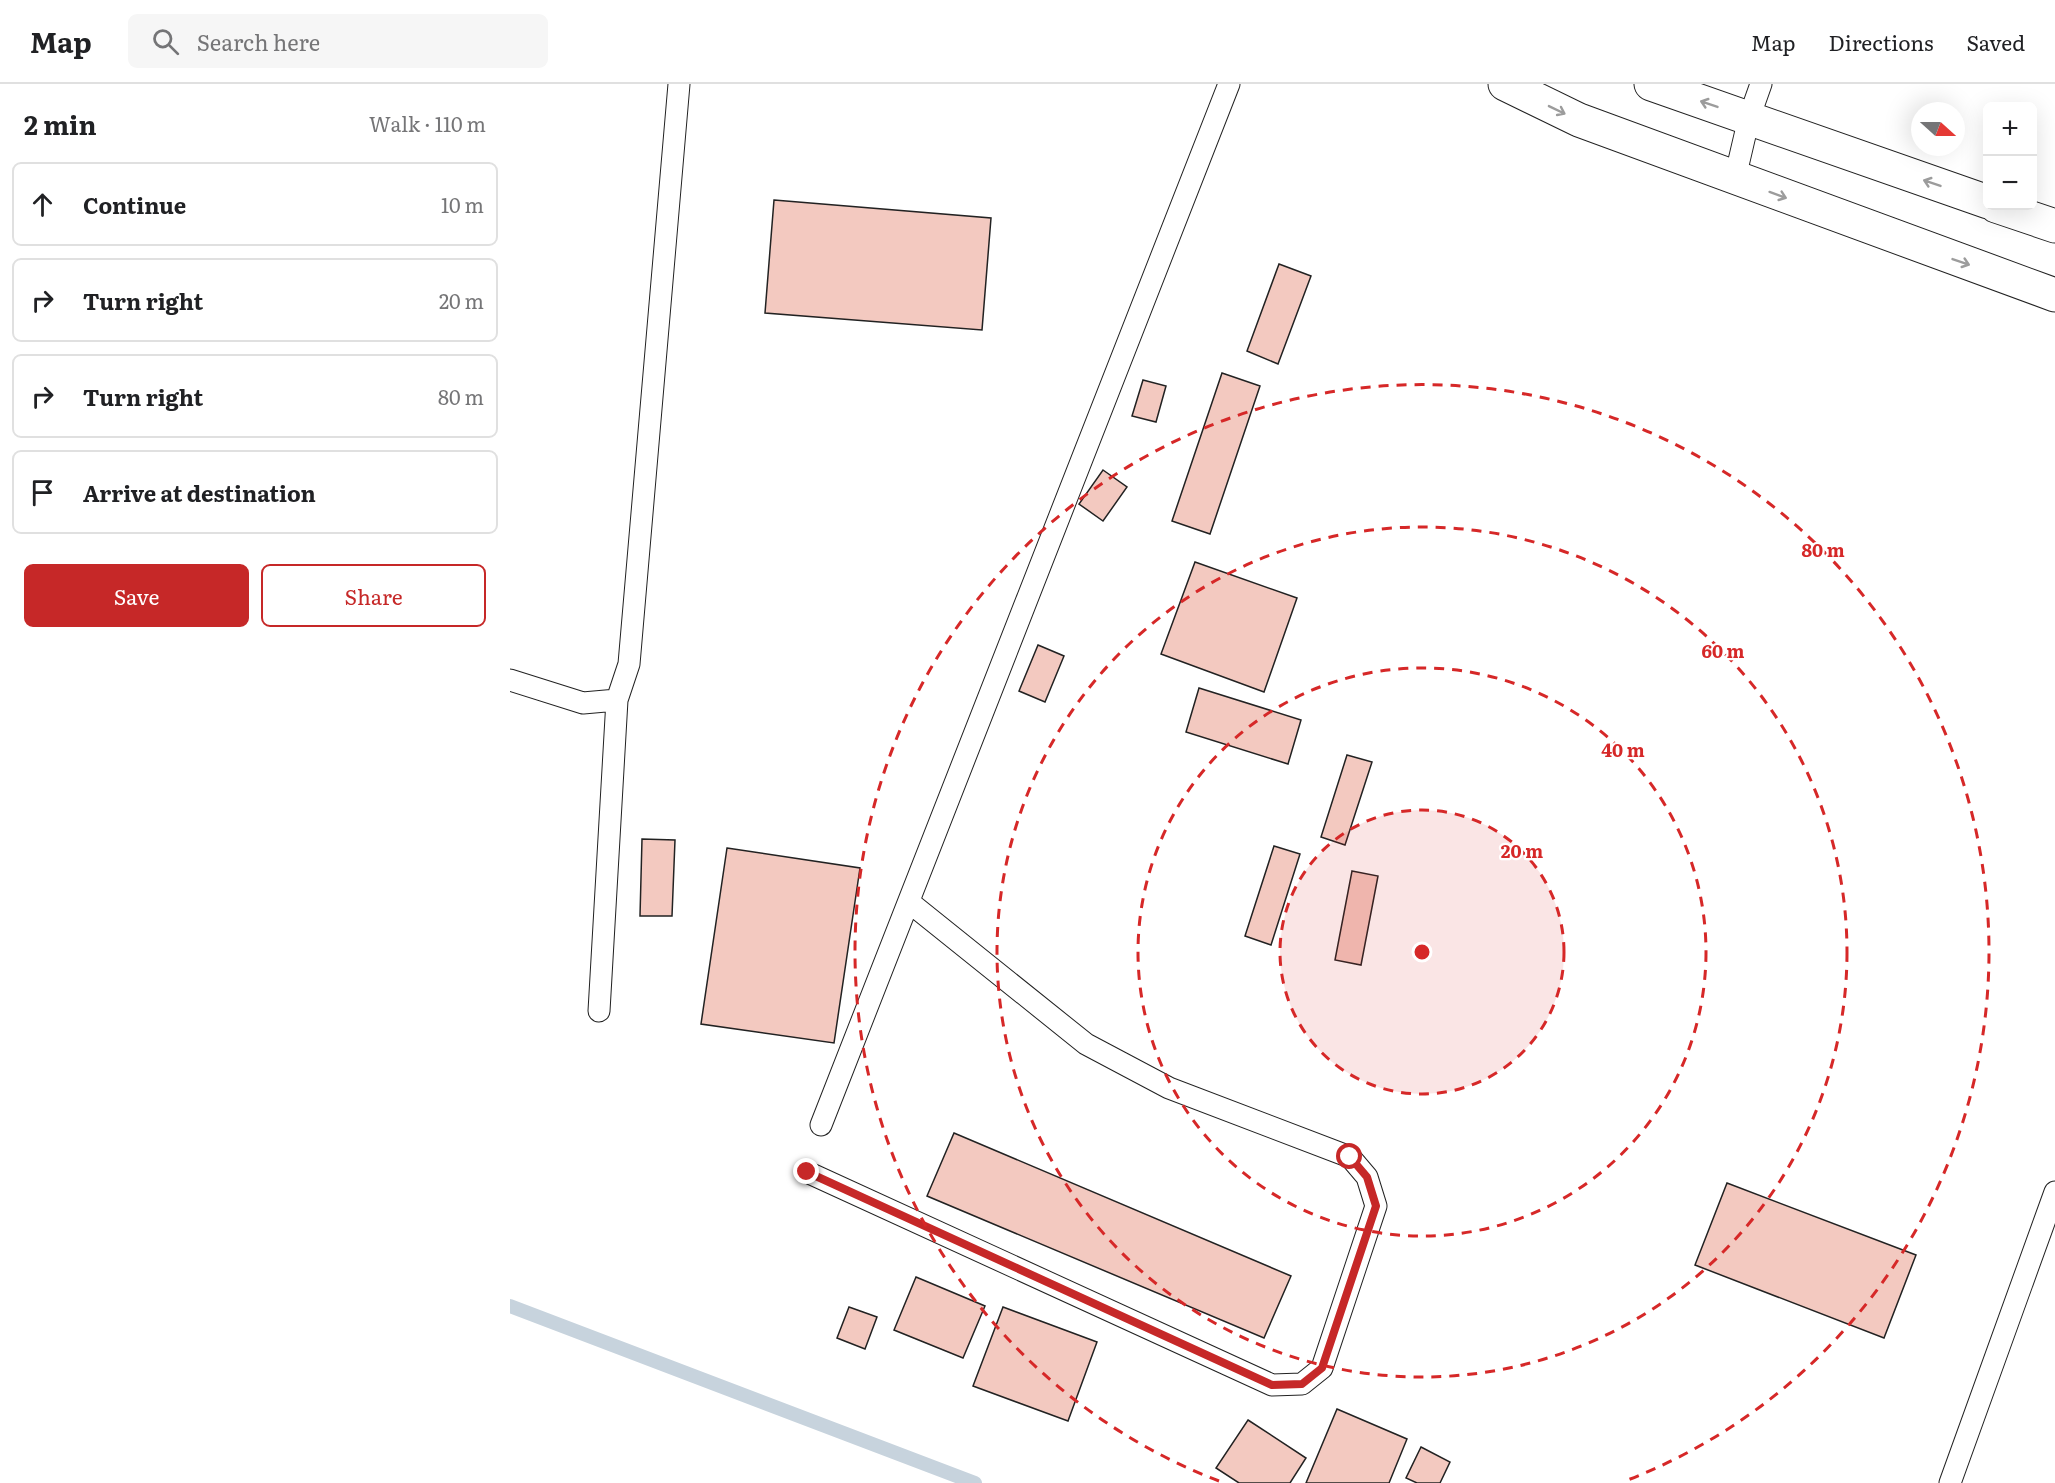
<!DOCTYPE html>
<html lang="en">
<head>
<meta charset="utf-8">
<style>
  :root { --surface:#fff; --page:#f6f6f6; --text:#202124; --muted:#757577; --line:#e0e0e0; --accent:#c62828 }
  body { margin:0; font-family:Literata,serif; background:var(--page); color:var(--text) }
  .controls { position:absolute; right:18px; top:18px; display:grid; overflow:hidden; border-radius:9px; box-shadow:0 6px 24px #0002 }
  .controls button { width:54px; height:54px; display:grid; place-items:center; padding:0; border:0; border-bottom:2px solid var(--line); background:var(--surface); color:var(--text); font:30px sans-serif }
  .compass { position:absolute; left:1401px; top:18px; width:54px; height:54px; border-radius:50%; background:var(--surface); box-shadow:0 6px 24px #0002; rotate:111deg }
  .stop { position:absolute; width:18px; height:18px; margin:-14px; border:4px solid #c62828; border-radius:50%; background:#fff }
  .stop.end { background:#c62828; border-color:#fff; box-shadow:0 2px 6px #0008 }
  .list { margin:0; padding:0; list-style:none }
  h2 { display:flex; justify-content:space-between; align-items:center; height:78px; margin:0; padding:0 24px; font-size:26px }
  h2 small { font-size:20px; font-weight:400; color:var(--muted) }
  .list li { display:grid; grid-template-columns:39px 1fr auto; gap:18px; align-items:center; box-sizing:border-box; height:84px; margin:0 12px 12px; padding:0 12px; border:2px solid var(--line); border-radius:9px }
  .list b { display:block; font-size:22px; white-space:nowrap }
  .list em { font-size:20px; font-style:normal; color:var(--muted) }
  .actions { display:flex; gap:12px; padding:18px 24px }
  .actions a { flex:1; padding:14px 0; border:2px solid var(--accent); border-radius:9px; text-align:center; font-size:21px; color:var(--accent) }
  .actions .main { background:var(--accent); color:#fff }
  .icon { flex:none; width:33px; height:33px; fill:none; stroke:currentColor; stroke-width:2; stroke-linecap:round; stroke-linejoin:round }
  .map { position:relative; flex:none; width:1545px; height:1399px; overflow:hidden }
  header { display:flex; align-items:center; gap:36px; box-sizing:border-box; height:84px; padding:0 30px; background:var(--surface); border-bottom:2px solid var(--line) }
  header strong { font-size:28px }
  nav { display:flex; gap:33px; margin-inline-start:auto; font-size:21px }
  .search { width:420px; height:54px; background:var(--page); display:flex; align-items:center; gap:15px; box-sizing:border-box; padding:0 21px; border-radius:9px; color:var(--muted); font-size:22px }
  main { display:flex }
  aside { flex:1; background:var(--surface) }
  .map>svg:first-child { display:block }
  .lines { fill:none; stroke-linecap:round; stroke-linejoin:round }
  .stream { stroke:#c7d3dd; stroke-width:14 }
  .building { fill:#f3c9c0; stroke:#222; stroke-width:1.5 }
  .service-casing { stroke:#222; stroke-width:23 }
  .minor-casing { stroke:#222; stroke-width:35 }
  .service { stroke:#fff; stroke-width:21 }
  .minor { stroke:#fff; stroke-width:33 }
  .oneway { stroke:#9c9c9c }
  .route { stroke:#c62828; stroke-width:8 }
  .ring { fill:none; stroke:#d62828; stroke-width:3; stroke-dasharray:10 8 }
  .centre { fill:#d62828; stroke:#fff; stroke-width:3 }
  .ring-label { font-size:18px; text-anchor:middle; font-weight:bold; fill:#d62828; stroke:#fff; stroke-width:4.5; stroke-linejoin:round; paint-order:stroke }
</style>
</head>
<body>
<header>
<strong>Map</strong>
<div class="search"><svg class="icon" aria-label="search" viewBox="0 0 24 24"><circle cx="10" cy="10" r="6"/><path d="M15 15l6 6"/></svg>Search here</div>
<nav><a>Map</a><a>Directions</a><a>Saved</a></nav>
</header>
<main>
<aside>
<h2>2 min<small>Walk · 110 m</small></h2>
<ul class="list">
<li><svg class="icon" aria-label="ahead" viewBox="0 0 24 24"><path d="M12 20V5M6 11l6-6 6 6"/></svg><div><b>Continue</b></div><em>10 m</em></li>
<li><svg class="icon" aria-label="right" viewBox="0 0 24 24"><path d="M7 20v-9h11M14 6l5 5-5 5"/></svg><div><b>Turn right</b></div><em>20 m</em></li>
<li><svg class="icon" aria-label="right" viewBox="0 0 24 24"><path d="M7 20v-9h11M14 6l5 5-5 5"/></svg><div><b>Turn right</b></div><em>80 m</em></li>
<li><svg class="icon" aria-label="arrive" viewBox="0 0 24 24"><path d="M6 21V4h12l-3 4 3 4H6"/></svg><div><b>Arrive at destination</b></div></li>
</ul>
<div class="actions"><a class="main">Save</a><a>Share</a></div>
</aside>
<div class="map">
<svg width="1545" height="1399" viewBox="0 0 1545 1399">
  <rect width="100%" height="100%" fill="#fff"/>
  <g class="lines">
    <path class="stream" d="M 0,1222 L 465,1399"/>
  </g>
  <path class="building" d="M 264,116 L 481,134 L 472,246 L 255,229 Z
    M 769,180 L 801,192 L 768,280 L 737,267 Z
    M 712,289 L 750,302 L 700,450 L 662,437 Z
    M 633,296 L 656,302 L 646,338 L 622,332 Z
    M 593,386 L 617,403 L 593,437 L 569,420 Z
    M 685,478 L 787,514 L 754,608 L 651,570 Z
    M 528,561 L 554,572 L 535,618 L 509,607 Z
    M 689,604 L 791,636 L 778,680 L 676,648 Z
    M 837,671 L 862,678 L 835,761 L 811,753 Z
    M 132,755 L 165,756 L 162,832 L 130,832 Z
    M 764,762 L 790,770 L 761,861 L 735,852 Z
    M 217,764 L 350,784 L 324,959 L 191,940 Z
    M 842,787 L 868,792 L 851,881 L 825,876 Z
    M 444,1049 L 781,1192 L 754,1254 L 417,1112 Z
    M 1217,1099 L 1406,1171 L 1374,1254 L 1185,1181 Z
    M 406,1193 L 475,1222 L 453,1274 L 384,1246 Z
    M 339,1223 L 367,1233 L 355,1265 L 327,1254 Z
    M 493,1223 L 587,1258 L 558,1337 L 463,1302 Z
    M 827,1325 L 897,1355 L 879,1399 L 796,1399 Z
    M 738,1336 L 796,1374 L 780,1399 L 729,1399 L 706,1384 Z
    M 911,1363 L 940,1378 L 930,1399 L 907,1399 L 896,1394 Z"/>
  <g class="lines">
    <defs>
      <path id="service" d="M 1225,94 L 1239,34 L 1251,0
        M 0,596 L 73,619 L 107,616 L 119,580 L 169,0
        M 89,927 L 107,616
        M 311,1041 L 719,0
        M 297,1088 L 762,1301 L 792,1300 L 812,1284 L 866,1122 L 857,1093 L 840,1073 L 659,1004 L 576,960 L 399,818
        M 1440,1399 L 1545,1108"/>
      <path id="minor" d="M 995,0 L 1069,36 L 1545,211
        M 1141,0 L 1478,118
        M 1486,122 L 1545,142"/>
    </defs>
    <use href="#service" class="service-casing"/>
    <use href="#minor" class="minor-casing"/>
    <use href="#service" class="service"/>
    <use href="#minor" class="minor"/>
  </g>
  <defs><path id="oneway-shaft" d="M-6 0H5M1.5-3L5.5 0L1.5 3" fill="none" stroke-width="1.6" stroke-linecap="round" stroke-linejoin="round" transform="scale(1.5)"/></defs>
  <g class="oneway">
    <use href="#oneway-shaft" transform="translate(1199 20) rotate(-161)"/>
    <use href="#oneway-shaft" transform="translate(1047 26) rotate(26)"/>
    <use href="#oneway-shaft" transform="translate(1422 99) rotate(-161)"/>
    <use href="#oneway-shaft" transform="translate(1268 111) rotate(20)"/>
    <use href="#oneway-shaft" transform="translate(1451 178) rotate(19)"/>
  </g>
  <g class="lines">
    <path class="route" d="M 297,1088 L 762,1301 L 792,1300 L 812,1284 L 866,1122 L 857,1093 L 840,1073"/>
  </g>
  <circle cx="912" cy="868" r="142" fill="#d62828" fill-opacity=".12"/>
  <g class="ring">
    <circle cx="912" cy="868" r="142"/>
    <circle cx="912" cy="868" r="284"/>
    <circle cx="912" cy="868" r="425"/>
    <path d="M709 1397A567 567 0 1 1 1115 1397"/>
  </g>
  <circle cx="912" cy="868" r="9" class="centre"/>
  <g class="ring-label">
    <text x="1313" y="473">80 m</text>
    <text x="1213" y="574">60 m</text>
    <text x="1113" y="673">40 m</text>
    <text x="1012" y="774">20 m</text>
  </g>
</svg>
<div class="controls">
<button>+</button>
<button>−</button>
</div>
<svg class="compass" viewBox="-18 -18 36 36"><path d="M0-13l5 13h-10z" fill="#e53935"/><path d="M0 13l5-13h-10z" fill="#757577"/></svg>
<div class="stop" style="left:840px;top:1073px"></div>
<div class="stop end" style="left:297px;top:1088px"></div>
</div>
</main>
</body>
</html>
